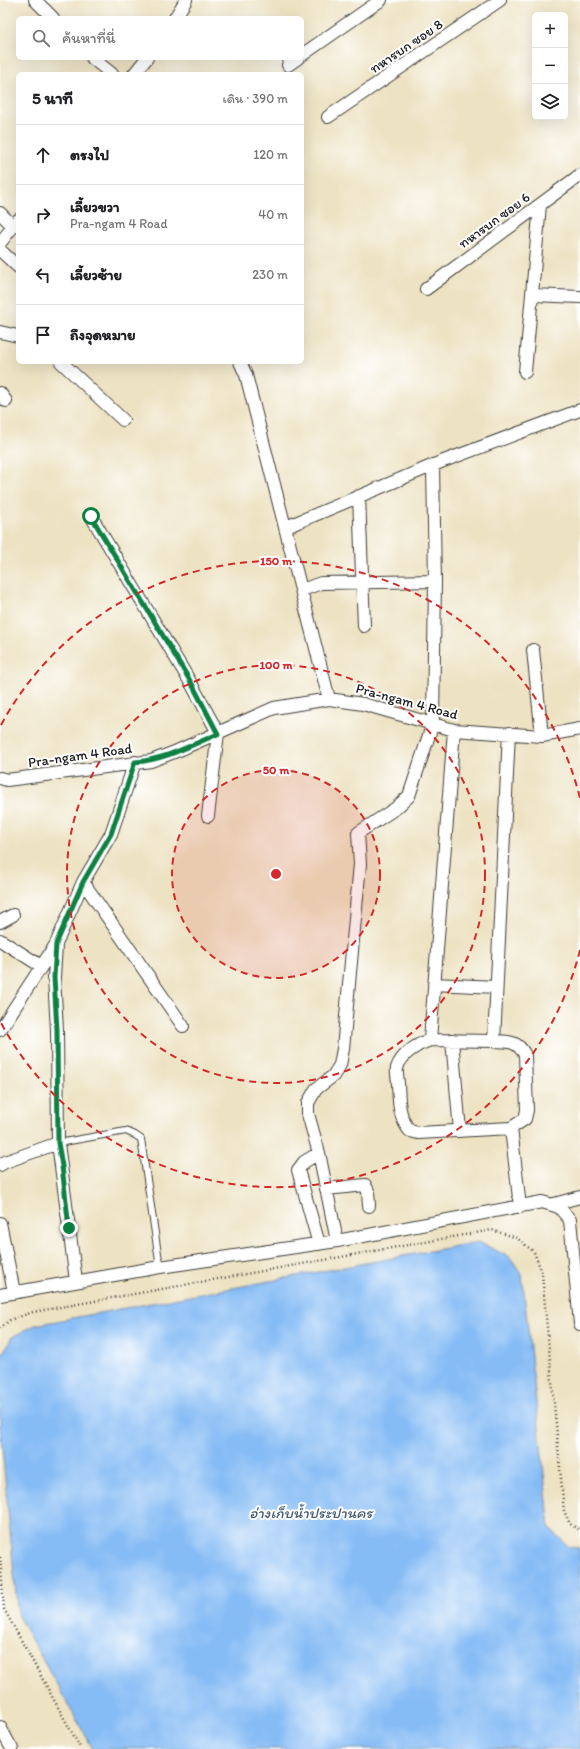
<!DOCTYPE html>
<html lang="th">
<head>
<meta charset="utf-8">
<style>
  :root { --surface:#fff; --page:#f6f6f6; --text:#202124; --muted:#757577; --line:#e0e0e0 }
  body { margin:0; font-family:Itim,"Playpen Sans Thai",sans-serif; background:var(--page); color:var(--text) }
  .controls { position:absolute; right:12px; top:12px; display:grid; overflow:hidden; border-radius:6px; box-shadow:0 4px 16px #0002 }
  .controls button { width:36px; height:36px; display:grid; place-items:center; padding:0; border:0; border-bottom:1px solid var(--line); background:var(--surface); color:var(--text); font:20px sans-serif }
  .stop { position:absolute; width:12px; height:12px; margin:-9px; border:3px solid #0b8043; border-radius:50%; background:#fff }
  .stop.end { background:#0b8043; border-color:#fff; box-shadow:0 1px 4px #0008 }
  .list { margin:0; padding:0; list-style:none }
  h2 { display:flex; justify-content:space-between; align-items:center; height:52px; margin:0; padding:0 16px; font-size:17px }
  h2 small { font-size:13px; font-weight:400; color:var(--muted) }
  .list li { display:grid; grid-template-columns:26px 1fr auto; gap:12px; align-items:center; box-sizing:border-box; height:60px; padding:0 16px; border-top:1px solid var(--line) }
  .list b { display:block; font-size:15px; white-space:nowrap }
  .list p { margin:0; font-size:13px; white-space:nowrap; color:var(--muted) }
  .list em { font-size:13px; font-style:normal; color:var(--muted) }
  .icon { flex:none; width:22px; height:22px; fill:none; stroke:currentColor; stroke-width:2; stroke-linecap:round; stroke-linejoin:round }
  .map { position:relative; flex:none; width:580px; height:1749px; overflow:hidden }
  .search { position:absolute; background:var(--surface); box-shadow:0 4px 16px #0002; left:16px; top:16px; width:288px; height:44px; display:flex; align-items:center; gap:10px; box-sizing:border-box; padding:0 14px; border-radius:6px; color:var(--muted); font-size:15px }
  .panel { position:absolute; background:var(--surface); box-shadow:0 4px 16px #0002; left:16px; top:72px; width:288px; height:292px; border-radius:6px }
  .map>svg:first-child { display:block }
  .water { fill:#86bcf5; stroke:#516c88 }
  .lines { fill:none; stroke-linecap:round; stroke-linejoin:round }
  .service-casing { stroke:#3b3a35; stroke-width:8 }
  .minor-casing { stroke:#3b3a35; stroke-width:14 }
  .path { stroke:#3b3a35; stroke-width:2.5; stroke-dasharray:1 3; stroke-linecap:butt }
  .service { stroke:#fff; stroke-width:6 }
  .minor { stroke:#fff; stroke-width:12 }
  .route { stroke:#0b8043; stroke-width:5 }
  .ring { fill:none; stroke:#d62828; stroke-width:2; stroke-dasharray:7 5 }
  .labels { text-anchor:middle; stroke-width:4; stroke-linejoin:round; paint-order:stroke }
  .street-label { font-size:14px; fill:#1c1c1c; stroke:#fff }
  .water-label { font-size:15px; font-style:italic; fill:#465c73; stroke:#fff }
  .centre { fill:#d62828; stroke:#fff; stroke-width:2 }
  .ring-label { font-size:12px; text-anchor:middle; font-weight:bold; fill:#d62828; stroke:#fff; stroke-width:4; stroke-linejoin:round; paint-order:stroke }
</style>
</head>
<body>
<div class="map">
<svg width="580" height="1749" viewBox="0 0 580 1749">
  <rect width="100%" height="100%" fill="#fff"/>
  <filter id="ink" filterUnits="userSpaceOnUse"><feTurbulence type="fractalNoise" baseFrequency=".025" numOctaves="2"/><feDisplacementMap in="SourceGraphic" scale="8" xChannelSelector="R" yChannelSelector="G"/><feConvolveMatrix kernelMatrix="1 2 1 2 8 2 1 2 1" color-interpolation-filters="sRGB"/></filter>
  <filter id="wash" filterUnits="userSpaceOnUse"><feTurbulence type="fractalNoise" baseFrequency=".012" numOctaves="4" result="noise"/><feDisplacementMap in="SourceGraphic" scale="16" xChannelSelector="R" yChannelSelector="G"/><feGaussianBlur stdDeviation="0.9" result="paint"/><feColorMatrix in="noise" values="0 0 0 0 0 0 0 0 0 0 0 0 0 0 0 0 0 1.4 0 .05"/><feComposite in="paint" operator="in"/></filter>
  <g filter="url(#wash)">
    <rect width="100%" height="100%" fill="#ede2c2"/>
    <path class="water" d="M 478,1242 L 510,1257 L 522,1275 L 550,1528 L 569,1547 L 580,1548 L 580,1749 L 93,1749 L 18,1616 L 0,1426 L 0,1358 L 12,1337 L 35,1325 Z"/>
  </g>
  <g filter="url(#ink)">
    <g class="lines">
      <defs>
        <path id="service" d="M 58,1143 L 126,1131 L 135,1135 L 141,1139 L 160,1267"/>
        <path id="minor" d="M 35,0 L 53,18
          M 175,18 L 186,0
          M 302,55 L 381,0
          M 92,58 L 112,74
          M 288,65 L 298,58
          M 134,74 L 147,58
          M 328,117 L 500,0
          M 0,213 L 13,226
          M 0,243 L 18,220
          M 0,250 L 18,267
          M 426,289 L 580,175
          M 533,295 L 580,297
          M 0,332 L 18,336
          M 61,362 L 123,420
          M 240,362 L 246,375 L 329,699
          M 525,372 L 540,205
          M 0,393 L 6,401
          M 359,496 L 364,626
          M 91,516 L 192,685 L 218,733 L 208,816
          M 286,527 L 441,462 L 580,410
          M 302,590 L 321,583 L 435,581
          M 533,650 L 542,736
          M 454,730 L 430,1040 L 494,1041 L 509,733
          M 0,778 L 7,780 L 151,761 L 177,751 L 274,708 L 329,699 L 363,704 L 454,730 L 542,736 L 580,729
          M 83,882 L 183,1026
          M 0,922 L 13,915
          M 0,940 L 41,966
          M 434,984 L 496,987
          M 0,1030 L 56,944 L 83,882 L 111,834 L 135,762
          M 430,1040 C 418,1044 401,1054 397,1068 C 396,1072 398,1079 398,1083 C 399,1101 398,1117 410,1131 L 418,1133 L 511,1128 L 525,1119 L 527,1110 L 525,1055 C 517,1040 509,1042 494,1041
          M 452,1040 L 460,1131
          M 511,1128 L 520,1207
          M 58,1143 L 76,1281
          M 319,1153 L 304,1162 L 298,1170 L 319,1244
          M 0,1165 L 5,1162 L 58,1143 L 57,1030 L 54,977 L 56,945
          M 326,1189 L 365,1185 L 368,1191 L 369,1206
          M 554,1204 L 580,1197
          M 0,1223 L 14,1292
          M 337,1241 L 319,1153 L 308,1114 L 308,1103 L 316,1089 L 333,1076 L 340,1065 L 343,1049 L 360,864 L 358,833 L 396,808 L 409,796 L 433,723 L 435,581 L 433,466
          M 0,1295 L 160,1267 L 337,1241 L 542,1202 L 559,1207 L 570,1220 L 580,1324
          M 0,1727 L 12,1749"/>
      </defs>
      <use href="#service" class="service-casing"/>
      <use href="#minor" class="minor-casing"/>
      <path class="path" d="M 0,1328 L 10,1320 L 33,1312 L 492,1230 L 517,1238 L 534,1252 L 542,1273 L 564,1511 L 570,1524 L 580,1530
        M 0,1557 L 4,1609 L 81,1749"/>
      <use href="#service" class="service"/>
      <use href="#minor" class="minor"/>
    </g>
  </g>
  <g class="lines" filter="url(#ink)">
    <path class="route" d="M 69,1228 L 62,1166 L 58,1143 L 57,1030 L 54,977 L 56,944 L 83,882 L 111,834 L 135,762 C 165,760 191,745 218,734 L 192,684 L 91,516"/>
  </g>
  <circle cx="276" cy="874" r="104" fill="#d62828" fill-opacity=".12"/>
  <g class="ring">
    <circle cx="276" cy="874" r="104"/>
    <circle cx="276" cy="874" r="209"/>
    <path d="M580 950A313 313 0 0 1 1 1023M1 725A313 313 0 0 1 580 798"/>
  </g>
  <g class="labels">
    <g class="street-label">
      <text transform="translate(406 46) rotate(-34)" y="5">ทหารบก ซอย 8</text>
      <text transform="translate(494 220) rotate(-36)" y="5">ทหารบก ซอย 6</text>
      <text transform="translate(407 701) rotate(15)" y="5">Pra-ngam 4 Road</text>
      <text transform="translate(80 755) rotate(-8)" y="5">Pra-ngam 4 Road</text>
    </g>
    <g class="water-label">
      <text x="311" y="1518">อ่างเก็บน้ำประปานคร</text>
    </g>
  </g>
  <circle cx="276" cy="874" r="6" class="centre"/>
  <g class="ring-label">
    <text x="276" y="565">150 m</text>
    <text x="276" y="669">100 m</text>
    <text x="276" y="774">50 m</text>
  </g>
</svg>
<div class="controls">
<button>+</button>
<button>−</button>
<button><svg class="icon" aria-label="layers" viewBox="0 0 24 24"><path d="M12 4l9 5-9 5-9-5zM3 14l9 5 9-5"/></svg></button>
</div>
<div class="stop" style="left:91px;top:516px"></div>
<div class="stop end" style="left:69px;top:1228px"></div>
<div class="search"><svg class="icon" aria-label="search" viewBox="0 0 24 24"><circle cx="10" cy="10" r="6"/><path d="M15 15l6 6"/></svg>ค้นหาที่นี่</div>
<section class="panel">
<h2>5 นาที<small>เดิน · 390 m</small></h2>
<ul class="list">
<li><svg class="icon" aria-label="ahead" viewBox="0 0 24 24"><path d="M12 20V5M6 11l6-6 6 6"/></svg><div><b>ตรงไป</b></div><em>120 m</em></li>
<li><svg class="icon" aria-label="right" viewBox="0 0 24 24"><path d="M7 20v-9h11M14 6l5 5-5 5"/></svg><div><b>เลี้ยวขวา</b><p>Pra-ngam 4 Road</p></div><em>40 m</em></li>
<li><svg class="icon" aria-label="left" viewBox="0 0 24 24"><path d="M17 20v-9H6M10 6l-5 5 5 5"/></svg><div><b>เลี้ยวซ้าย</b></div><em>230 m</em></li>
<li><svg class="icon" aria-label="arrive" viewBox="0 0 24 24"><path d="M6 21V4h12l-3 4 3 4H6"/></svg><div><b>ถึงจุดหมาย</b></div></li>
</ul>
</section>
</div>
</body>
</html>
